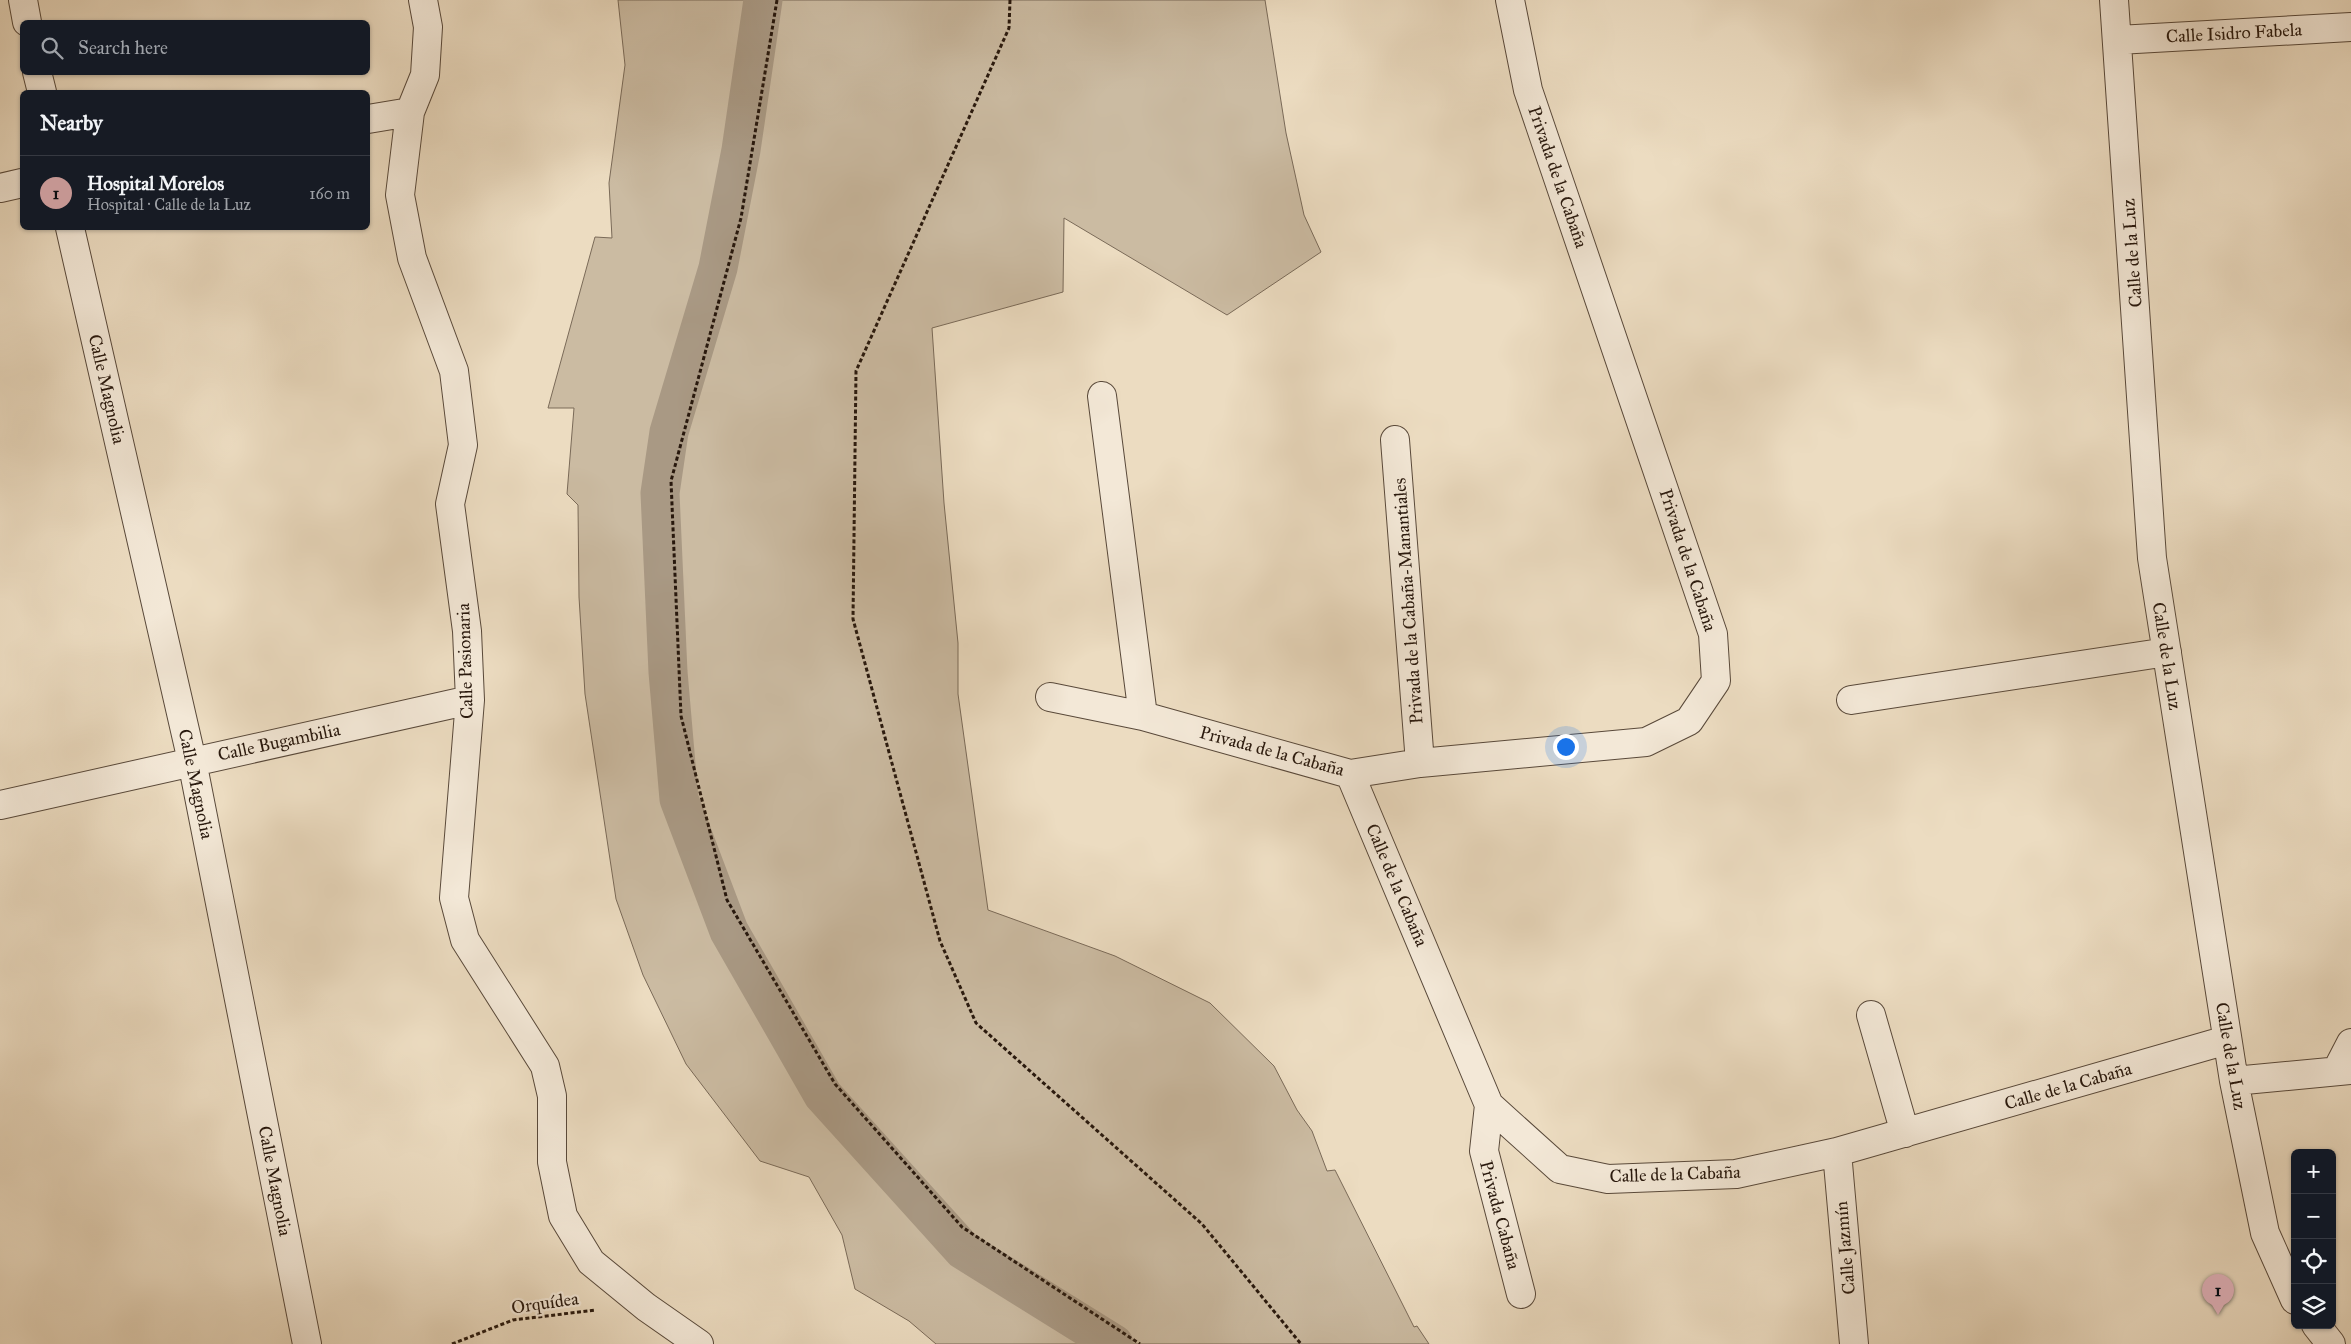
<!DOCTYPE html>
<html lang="en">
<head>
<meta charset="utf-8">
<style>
  :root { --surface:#171b24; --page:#242831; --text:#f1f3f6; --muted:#9ea1a6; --line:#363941; --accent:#c59692 }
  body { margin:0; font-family:"IM FELL Great Primer",serif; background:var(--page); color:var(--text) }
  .controls { position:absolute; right:15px; bottom:15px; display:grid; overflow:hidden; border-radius:8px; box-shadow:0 1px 4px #0004 }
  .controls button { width:45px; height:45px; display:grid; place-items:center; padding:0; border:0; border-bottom:1px solid var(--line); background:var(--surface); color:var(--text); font:25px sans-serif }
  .you { position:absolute; left:1565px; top:746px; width:18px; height:18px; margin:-12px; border:4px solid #fff; border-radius:50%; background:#1a73e8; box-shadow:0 0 0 8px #1a73e833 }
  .badge { display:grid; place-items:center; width:32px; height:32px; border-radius:50%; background:var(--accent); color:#111; font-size:16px; font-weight:700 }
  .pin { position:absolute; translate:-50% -41px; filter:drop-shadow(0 1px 2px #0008) }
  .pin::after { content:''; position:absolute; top:26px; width:18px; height:15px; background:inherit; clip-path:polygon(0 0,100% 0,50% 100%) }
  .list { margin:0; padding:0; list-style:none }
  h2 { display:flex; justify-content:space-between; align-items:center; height:65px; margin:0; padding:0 20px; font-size:21px }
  h2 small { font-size:16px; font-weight:400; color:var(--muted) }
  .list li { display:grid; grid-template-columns:32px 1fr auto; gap:15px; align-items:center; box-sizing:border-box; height:75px; padding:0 20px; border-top:1px solid var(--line) }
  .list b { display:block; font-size:19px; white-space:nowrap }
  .list p { margin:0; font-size:16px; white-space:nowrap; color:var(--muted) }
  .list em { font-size:16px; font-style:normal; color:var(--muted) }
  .icon { flex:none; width:28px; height:28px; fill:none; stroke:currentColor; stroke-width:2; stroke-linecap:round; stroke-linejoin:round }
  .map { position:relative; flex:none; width:2351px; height:1344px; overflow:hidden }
  .search { position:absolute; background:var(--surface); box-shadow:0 1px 4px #0004; left:20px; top:20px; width:350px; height:55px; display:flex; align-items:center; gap:12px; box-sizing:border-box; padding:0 18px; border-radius:8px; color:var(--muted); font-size:19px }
  .panel { position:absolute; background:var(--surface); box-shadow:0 1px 4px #0004; left:20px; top:90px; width:350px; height:140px; border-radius:8px }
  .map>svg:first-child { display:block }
  .green { fill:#cbbba2; stroke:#7a6a58 }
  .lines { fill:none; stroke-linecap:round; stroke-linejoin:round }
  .canal { stroke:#a99984; stroke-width:39 }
  .street-casing { stroke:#59493a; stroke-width:30 }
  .path { stroke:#28180d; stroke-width:3; stroke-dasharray:4 2.5; stroke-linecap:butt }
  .street { stroke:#f3e8d7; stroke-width:28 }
  .labels { text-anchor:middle; stroke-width:4.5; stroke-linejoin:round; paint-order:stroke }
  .street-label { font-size:18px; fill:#28180d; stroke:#f3e8d7 }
</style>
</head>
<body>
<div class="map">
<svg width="2351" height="1344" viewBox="0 0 2351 1344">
  <rect width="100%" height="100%" fill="#ecdcc1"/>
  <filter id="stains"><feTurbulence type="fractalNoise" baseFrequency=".004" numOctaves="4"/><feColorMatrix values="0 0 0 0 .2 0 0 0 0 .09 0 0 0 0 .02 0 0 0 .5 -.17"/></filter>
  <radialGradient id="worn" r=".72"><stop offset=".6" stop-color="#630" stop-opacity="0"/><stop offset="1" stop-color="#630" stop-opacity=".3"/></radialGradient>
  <path class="green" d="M 618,0 L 1265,0 L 1286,133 L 1304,215 L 1321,252 L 1227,315 L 1064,218 L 1063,292 L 932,328 L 944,503 L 958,643 L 958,694 L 988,910 L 1115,956 L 1210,1003 L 1274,1066 L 1297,1110 L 1312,1131 L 1327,1171 L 1335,1170 L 1414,1327 L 1417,1326 L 1429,1344 L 936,1344 L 909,1321 L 855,1289 L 842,1235 L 809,1177 L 760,1161 L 686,1064 L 643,975 L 616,899 L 585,694 L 579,597 L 578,505 L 567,494 L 574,408 L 548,408 L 595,237 L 612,238 L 609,183 L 625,65 Z"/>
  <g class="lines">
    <path class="canal" d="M 763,0 L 741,150 L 718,268 L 669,432 L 660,493 L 668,672 L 679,799 L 729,931 L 823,1095 L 963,1250 L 1114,1344"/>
    <defs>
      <path id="street" d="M 23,0 L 27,22
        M 423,0 L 428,27 L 425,75 L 410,112 L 400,195 L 412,258 L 454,371 L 463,445 L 450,504 L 467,631 L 470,700 L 454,898 L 465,940 L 545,1066 L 552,1096 L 552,1162 L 563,1216 L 591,1262 L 646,1307 L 699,1344
        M 2114,0 L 2152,558 L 2234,1081 L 2265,1233 L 2295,1300
        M 2118,40 L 2351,27
        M 37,72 L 42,92
        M 368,119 L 410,112
        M 0,188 L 22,183
        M 70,228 L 192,761 L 307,1344
        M 1102,396 L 1143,716
        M 1395,440 L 1420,763
        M 1050,697 L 1143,716 L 1350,774 L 1420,763 L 1646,742 L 1689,721 L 1716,681 L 1713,634 L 1528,90 L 1510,0
        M 1851,700 L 2167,652
        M 1350,774 L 1489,1105 L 1560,1169 L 1608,1179 L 1736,1174 L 1837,1152 L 2227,1040
        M 0,805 L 470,700
        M 1871,1015 L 1905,1133
        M 2337,1070 L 2351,1043
        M 2234,1081 L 2351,1070
        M 1489,1105 L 1484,1151 L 1521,1294
        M 1837,1152 L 1854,1344
        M 2316,1325 L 2331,1344"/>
    </defs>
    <use href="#street" class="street-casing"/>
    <path class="path" d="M 777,0 L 741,218 L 671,481 L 681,716 L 727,900 L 835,1084 L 962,1227 L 1140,1344
      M 1010,0 L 1009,28 L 856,371 L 853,619 L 940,941 L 976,1023 L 1202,1224 L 1301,1344
      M 452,1344 L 513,1320 L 596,1310"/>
    <use href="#street" class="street"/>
  </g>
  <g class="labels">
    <g class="street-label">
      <text transform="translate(2234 33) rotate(-3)" y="6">Calle Isidro Fabela</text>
      <text transform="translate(1558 177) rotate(71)" y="6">Privada de la Cabaña</text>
      <text transform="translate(2132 253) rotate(-94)" y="6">Calle de la Luz</text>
      <text transform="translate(107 389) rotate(77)" y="6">Calle Magnolia</text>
      <text transform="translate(1688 560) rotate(72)" y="6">Privada de la Cabaña</text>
      <text transform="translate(1408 601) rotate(-94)" y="6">Privada de la Cabaña-Manantiales</text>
      <text transform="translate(2167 656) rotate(81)" y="6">Calle de la Luz</text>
      <text transform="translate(465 661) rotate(-92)" y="6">Calle Pasionaria</text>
      <text transform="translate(279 742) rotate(-12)" y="6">Calle Bugambilia</text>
      <text transform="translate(1272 751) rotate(15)" y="6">Privada de la Cabaña</text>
      <text transform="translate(196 784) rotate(78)" y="6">Calle Magnolia</text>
      <text transform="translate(1397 885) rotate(67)" y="6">Calle de la Cabaña</text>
      <text transform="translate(2231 1056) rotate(80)" y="6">Calle de la Luz</text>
      <text transform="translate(2068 1086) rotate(-16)" y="6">Calle de la Cabaña</text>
      <text transform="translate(1675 1174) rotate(-2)" y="6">Calle de la Cabaña</text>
      <text transform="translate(275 1181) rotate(79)" y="6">Calle Magnolia</text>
      <text transform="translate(1500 1215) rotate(75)" y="6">Privada Cabaña</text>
      <text transform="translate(1845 1248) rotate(-95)" y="6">Calle Jazmín</text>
      <text transform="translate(545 1303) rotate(-8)" y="6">Orquídea</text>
    </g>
  </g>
  <rect width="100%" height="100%" filter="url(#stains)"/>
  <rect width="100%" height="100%" fill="url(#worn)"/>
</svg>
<div class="controls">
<button>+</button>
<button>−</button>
<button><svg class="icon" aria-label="locate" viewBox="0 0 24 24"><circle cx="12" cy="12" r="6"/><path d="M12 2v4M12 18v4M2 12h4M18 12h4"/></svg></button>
<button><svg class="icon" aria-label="layers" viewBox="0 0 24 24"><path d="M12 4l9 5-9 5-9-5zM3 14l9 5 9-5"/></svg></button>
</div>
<div class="you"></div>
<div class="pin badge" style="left:2218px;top:1315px">1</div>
<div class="search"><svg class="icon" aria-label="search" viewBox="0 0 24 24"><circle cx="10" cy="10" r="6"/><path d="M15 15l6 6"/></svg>Search here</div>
<section class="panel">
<h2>Nearby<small></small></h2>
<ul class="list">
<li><span class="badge">1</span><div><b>Hospital Morelos</b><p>Hospital · Calle de la Luz</p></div><em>160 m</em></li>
</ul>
</section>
</div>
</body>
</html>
